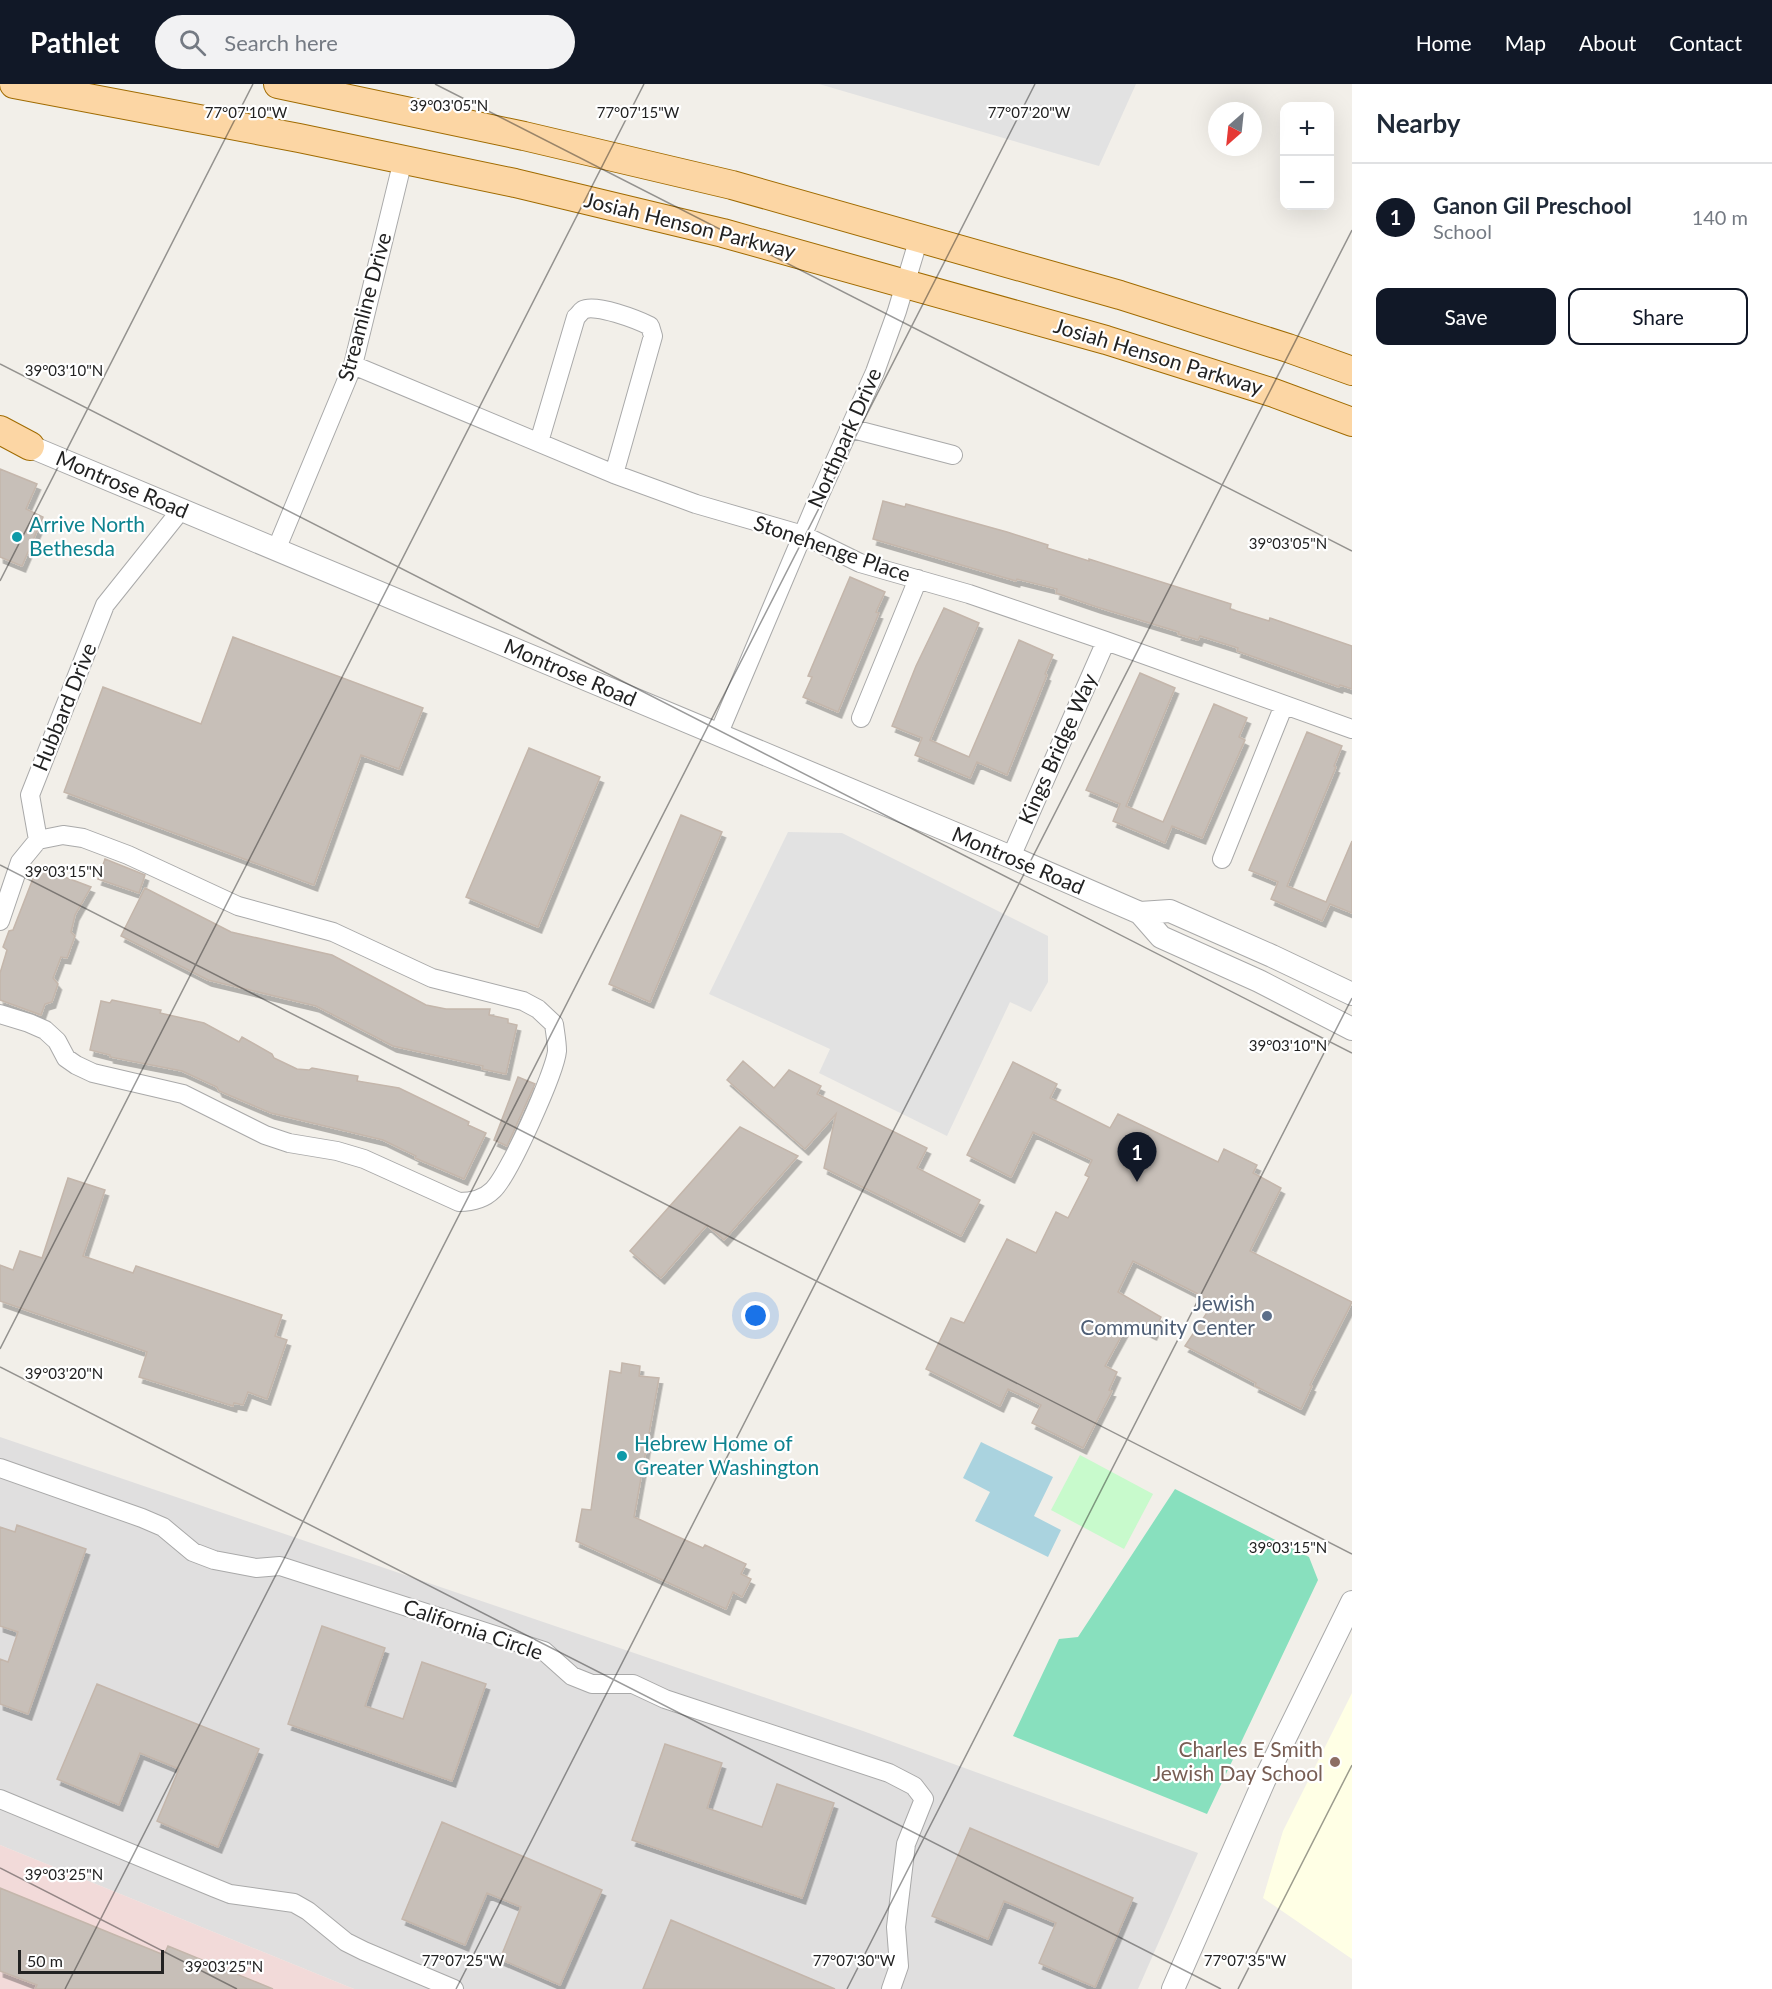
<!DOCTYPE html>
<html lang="en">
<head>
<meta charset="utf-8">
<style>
  :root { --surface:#fff; --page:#f2f2f3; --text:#1f2937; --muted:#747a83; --line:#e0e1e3; --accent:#111827 }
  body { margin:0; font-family:Lato,sans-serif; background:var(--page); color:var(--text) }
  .controls { position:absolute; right:18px; top:18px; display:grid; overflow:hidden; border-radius:12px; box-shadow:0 6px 24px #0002 }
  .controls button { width:54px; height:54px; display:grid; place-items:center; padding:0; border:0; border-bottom:2px solid var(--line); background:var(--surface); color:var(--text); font:30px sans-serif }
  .compass { position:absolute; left:1208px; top:18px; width:54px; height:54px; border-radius:50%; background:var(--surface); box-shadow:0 6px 24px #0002; rotate:207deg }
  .scale { position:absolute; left:18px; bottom:15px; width:146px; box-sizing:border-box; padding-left:6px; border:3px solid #222; border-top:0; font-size:16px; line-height:21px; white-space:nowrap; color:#222; -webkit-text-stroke:4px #fff; paint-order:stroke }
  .you { position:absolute; left:756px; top:1232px; width:21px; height:21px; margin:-15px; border:4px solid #fff; border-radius:50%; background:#1a73e8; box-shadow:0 0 0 9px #1a73e833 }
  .badge { display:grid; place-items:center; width:39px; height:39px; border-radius:50%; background:var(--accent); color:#fff; font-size:20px; font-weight:700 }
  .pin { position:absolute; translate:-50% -50px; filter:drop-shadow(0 2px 3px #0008) }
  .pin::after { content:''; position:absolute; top:32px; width:21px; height:18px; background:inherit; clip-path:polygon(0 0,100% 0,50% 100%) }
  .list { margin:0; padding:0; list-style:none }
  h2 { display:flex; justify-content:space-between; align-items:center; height:78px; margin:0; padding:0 24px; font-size:26px }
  h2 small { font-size:20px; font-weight:400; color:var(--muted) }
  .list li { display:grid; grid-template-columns:39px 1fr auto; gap:18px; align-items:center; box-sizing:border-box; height:108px; padding:0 24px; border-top:2px solid var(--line) }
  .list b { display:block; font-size:22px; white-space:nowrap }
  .list p { margin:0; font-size:20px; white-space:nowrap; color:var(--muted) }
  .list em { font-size:20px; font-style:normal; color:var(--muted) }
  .actions { display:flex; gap:12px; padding:18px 24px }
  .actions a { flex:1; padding:14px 0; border:2px solid var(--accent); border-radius:12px; text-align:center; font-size:21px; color:var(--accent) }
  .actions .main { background:var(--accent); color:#fff }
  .icon { flex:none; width:33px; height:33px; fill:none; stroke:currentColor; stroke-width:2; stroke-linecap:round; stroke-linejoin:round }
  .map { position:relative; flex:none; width:1352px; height:1905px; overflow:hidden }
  header { display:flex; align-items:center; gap:36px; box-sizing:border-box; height:84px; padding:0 30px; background:var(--accent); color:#fff }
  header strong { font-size:28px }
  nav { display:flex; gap:33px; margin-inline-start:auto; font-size:21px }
  .search { width:420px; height:54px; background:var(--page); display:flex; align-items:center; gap:15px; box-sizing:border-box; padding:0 21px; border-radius:33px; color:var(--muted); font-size:22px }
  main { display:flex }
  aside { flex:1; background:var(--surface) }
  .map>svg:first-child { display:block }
  .residential { fill:#e0dfdf }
  .commercial { fill:#f2dad9 }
  .education { fill:#ffffe5 }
  .park { fill:#c8facc }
  .pitch { fill:#88e0be }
  .parking { fill:#e2e2e2 }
  .water { fill:#aad3df }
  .building { fill:#c7bfb8; stroke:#c4b6ab; stroke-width:1.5; filter:url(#shadow) }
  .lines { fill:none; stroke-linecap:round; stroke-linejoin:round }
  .minor-casing { stroke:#a9a9a9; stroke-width:20 }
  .tertiary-casing { stroke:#a9a9a9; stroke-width:24 }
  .primary-casing { stroke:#a06b00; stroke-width:30 }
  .minor { stroke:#fff; stroke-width:18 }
  .tertiary { stroke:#fff; stroke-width:22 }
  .primary { stroke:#fcd6a4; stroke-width:28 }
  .ticks { fill:none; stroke:#222; stroke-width:1.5; stroke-opacity:0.45 }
  .culture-dot { fill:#0f9aa8; stroke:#fff; stroke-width:2 }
  .service-dot { fill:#5c6f8a; stroke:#fff; stroke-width:2 }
  .education-dot { fill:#8d6e63; stroke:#fff; stroke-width:2 }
  .labels { text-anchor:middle; stroke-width:4.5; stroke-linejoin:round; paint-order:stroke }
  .street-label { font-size:21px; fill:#222; stroke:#fff }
  .culture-label { font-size:21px; fill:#0d838f; stroke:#fff; text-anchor:start }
  .service-label { font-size:21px; fill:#4e5e75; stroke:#fff; text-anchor:end }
  .education-label { font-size:21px; fill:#785e54; stroke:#fff; text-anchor:end }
  .ticks-label { font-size:15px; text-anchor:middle; fill:#222; stroke:#fff; stroke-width:4.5; stroke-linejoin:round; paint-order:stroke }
</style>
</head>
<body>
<header>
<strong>Pathlet</strong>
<div class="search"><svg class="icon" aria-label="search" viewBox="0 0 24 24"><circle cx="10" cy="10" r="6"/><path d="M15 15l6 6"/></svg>Search here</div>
<nav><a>Home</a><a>Map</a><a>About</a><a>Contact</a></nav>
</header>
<main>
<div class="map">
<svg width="1352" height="1905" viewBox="0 0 1352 1905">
  <defs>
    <filter id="shadow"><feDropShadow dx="3.5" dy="6" stdDeviation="0" flood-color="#0004"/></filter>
  </defs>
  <rect width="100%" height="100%" fill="#f2efe9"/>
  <path class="residential" d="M 0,1353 L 863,1647 L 1198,1769 L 1138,1905 L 354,1905 L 0,1761 Z"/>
  <path class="commercial" d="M 0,1761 L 354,1905 L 0,1905 Z"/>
  <path class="education" d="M 1352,1609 L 1352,1875 L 1263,1814 L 1283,1747 Z"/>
  <path class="park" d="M 1080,1371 L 1153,1410 L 1124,1465 L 1051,1426 Z"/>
  <path class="pitch" d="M 1175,1405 L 1309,1473 L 1318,1496 L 1207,1730 L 1013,1652 L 1059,1555 L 1078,1553 Z"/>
  <path class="parking" d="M 819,0 L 1136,0 L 1099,82 Z
    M 788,748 L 842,749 L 1048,852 L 1048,898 L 1031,928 L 1010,918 L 947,1052 L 819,989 L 830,965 L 709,910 Z"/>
  <path class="water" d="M 981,1358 L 1053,1393 L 1034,1432 L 1061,1446 L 1048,1473 L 975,1437 L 990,1408 L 963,1394 Z"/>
  <path class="building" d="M 0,385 L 37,400 L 26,425 L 43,433 L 22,482 L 0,473 Z
    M 883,417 L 905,423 L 906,420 L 1007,448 L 1048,461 L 1047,464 L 1089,477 L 1089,475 L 1231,520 L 1230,525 L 1269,537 L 1270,534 L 1352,562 L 1352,605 L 1340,601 L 1339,603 L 1237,567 L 1238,564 L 1200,552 L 1198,556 L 1178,550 L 1179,548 L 1097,523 L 1056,509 L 1057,505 L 1017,495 L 1016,497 L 873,455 Z
    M 850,493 L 885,508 L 876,528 L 879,529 L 838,628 L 803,613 L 812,593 L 808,592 Z
    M 944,524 L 979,539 L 930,656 L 969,673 L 1019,556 L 1053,571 L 1045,590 L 1047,591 L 1007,691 L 977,678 L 970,694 L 915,671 L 922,654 L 892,642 L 916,582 Z
    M 233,553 L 423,624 L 399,685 L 361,671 L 314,801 L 64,708 L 103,603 L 201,640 Z
    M 1140,589 L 1175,604 L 1126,722 L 1163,738 L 1214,620 L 1247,634 L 1239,653 L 1245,656 L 1202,754 L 1172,742 L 1165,759 L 1113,737 L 1120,720 L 1086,706 Z
    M 1307,648 L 1342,662 L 1334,682 L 1336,683 L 1287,802 L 1326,818 L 1352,757 L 1352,829 L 1330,820 L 1322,837 L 1271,815 L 1278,798 L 1249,786 Z
    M 529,664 L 600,693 L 538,843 L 466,813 Z
    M 681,731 L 722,748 L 650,918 L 609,900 Z
    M 105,775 L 145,791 L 139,809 L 98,795 Z
    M 41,784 L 91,803 L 75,831 L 71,848 L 75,852 L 67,874 L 61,873 L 53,894 L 58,900 L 52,918 L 45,920 L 41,931 L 0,916 L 0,889 L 7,866 L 3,863 L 9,847 L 13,846 L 34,792 L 37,793 Z
    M 145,804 L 231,848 L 332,871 L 426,921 L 446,925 L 490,925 L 489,931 L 508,935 L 508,939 L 517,941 L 506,990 L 482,985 L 483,982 L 393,962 L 316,922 L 208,896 L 121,852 Z
    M 112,916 L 161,926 L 160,929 L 204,939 L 239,958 L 242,953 L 272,970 L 274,974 L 297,985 L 309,986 L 312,984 L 358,992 L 357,997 L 399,1004 L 469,1038 L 468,1041 L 486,1049 L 464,1095 L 415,1074 L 416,1072 L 383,1056 L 271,1029 L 219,1007 L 217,1003 L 182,987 L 110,973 L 110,971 L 90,966 L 101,917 L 110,919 Z
    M 743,977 L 774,1004 L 789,986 L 821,1002 L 817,1010 L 927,1064 L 917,1084 L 980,1116 L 961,1152 L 824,1084 L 836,1030 L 805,1065 L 727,996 Z
    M 1013,978 L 1057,1000 L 1050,1014 L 1110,1044 L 1118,1030 L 1218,1078 L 1224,1065 L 1257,1081 L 1253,1089 L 1281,1104 L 1250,1167 L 1352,1218 L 1310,1301 L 1312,1302 L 1301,1325 L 1255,1302 L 1256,1299 L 1185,1262 L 1214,1218 L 1133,1177 L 1118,1208 L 1161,1233 L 1153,1250 L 1129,1238 L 1105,1282 L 1117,1288 L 1109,1306 L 1112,1307 L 1083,1364 L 1032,1339 L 1041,1321 L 1008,1305 L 1000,1322 L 926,1285 L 951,1234 L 964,1239 L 1007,1155 L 1036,1169 L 1056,1128 L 1068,1134 L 1089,1093 L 1085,1091 L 1092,1076 L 1033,1048 L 1011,1093 L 967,1071 Z
    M 518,993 L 535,1000 L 507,1062 L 494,1056 Z
    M 740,1043 L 798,1072 L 724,1156 L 707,1141 L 661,1194 L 630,1167 Z
    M 68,1094 L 105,1106 L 83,1172 L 133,1189 L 136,1182 L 282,1231 L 275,1252 L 287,1256 L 267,1315 L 248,1308 L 243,1321 L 234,1319 L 233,1322 L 139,1293 L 147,1268 L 0,1217 L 0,1181 L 13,1186 L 20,1167 L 42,1174 Z
    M 622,1279 L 640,1282 L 639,1292 L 659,1294 L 634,1433 L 703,1464 L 705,1461 L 746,1480 L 741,1490 L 751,1495 L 742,1513 L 733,1508 L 726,1525 L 576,1457 L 582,1425 L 591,1426 L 610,1287 L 621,1289 Z
    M 17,1441 L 86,1465 L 28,1630 L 0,1620 L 0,1575 L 8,1578 L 18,1548 L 0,1542 L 0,1443 L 15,1448 Z
    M 322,1542 L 385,1564 L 365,1622 L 403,1635 L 422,1578 L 486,1600 L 452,1697 L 288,1640 Z
    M 97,1600 L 259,1665 L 218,1763 L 157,1737 L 179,1685 L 140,1669 L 119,1721 L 57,1695 Z
    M 665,1660 L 722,1679 L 707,1724 L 762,1743 L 777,1700 L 834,1719 L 802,1814 L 632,1756 Z
    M 442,1738 L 602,1806 L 560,1901 L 500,1875 L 521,1823 L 487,1809 L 465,1861 L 402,1835 Z
    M 970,1744 L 1133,1814 L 1095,1903 L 1039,1879 L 1056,1839 L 1004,1817 L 988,1855 L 932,1832 Z
    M 0,1804 L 164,1871 L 168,1862 L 273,1905 L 35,1905 L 37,1901 L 0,1887 Z
    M 671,1836 L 835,1905 L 643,1905 Z"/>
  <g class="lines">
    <defs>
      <path id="minor" d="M 353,281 L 614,390 L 696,420 L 803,451 L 860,479 L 969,510 L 1106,557 L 1352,645
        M 849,344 L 953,371
        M 539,358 L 576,233 C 579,231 580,228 583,226 C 595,219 638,236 650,242 L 653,252 L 614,390
        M 276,466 L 353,281 L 403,76
        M 861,634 L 918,495
        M 718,651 L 817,417 L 875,288 L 897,227 L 919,154
        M 1011,773 L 1106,557
        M 1222,775 L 1284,621
        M 0,837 L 20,778 L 38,756 L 30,711 L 105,521 L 181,426
        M 0,930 L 29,939 L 45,946 L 57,957 L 66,974 L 76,981 L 93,989 L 183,1010 L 265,1051 L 289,1059 L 337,1067 L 364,1075 L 459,1118 C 472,1118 484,1115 493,1106 C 509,1091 555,988 557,967 C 557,958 555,948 554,940 L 538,925 L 523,917 L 432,894 L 333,848 L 238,822 L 128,771 L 83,754 L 63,751 L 38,756
        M 0,1384 L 142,1434 L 163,1443 L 193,1468 L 214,1476 L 256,1484 L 280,1482 L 516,1558 L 544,1567 L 572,1592 L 592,1600 L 633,1600 L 665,1615 L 889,1689 L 914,1702 L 924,1715 L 906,1760 L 896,1843 L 899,1882 L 891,1905
        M 0,1715 L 215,1804 L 230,1810 L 294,1819 L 308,1827 L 346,1858 L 364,1867 L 454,1905"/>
      <path id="tertiary" d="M 17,357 L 1011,773 L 1140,829 L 1161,853 L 1259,897 L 1352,945
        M 1140,829 L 1170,827 L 1272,872 L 1352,910
        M 1173,1905 L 1264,1697 L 1352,1518"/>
      <path id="primary" d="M 14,0 L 299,54 L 515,99 L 723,149 L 1106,256 L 1274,309 L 1352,338
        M 278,0 L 524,52 L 732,101 L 1120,211 L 1288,264 L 1352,287
        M 0,346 L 30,362"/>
    </defs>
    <use href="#minor" class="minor-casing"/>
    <use href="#tertiary" class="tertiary-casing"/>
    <use href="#primary" class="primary-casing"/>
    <use href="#minor" class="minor"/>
    <use href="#tertiary" class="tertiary"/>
    <use href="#primary" class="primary"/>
  </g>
  <path class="ticks" d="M 435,0 L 1352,467M 0,280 L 1352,969M 0,497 L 253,0M 0,781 L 1352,1470M 0,1265 L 644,0M 0,1283 L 1221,1905M 0,1784 L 237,1905M 65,1905 L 1035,0M 456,1905 L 1352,146M 847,1905 L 1352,914M 1238,1905 L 1352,1681"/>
  <g class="culture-dot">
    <circle cx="17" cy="453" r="6"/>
    <circle cx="622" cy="1372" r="6"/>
  </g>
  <circle class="service-dot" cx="1267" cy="1232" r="6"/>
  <circle class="education-dot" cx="1335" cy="1678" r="6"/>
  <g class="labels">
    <g class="street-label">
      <text transform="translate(690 142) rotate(14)" y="7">Josiah Henson Parkway</text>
      <text transform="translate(365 223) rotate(-75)" y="7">Streamline Drive</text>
      <text transform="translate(1158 273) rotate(17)" y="7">Josiah Henson Parkway</text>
      <text transform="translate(845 354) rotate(-66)" y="7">Northpark Drive</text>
      <text transform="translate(122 401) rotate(23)" y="7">Montrose Road</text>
      <text transform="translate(832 465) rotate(19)" y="7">Stonehenge Place</text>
      <text transform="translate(570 589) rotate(23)" y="7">Montrose Road</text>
      <text transform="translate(65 623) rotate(-68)" y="7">Hubbard Drive</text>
      <text transform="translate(1058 665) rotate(-66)" y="7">Kings Bridge Way</text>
      <text transform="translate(1018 777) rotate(23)" y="7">Montrose Road</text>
      <text transform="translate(473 1546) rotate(19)" y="7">California Circle</text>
    </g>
    <g class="culture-label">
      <text x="29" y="448">Arrive North<tspan x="29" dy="24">Bethesda</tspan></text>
      <text x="634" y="1367">Hebrew Home of<tspan x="634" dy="24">Greater Washington</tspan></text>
    </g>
    <g class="service-label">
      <text x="1255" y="1227">Jewish<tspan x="1255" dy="24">Community Center</tspan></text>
    </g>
    <g class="education-label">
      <text x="1323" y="1673">Charles E Smith<tspan x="1323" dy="24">Jewish Day School</tspan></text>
    </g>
  </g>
  <g class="ticks-label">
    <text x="449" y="27">39°03'05"N</text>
    <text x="246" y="34">77°07'10"W</text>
    <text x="638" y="34">77°07'15"W</text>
    <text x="1029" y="34">77°07'20"W</text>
    <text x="64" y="292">39°03'10"N</text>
    <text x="1288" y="465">39°03'05"N</text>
    <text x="64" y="793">39°03'15"N</text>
    <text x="1288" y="967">39°03'10"N</text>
    <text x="64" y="1295">39°03'20"N</text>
    <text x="1288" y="1469">39°03'15"N</text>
    <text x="64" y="1796">39°03'25"N</text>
    <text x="463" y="1882">77°07'25"W</text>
    <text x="854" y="1882">77°07'30"W</text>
    <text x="1245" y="1882">77°07'35"W</text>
    <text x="224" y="1888">39°03'25"N</text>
  </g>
</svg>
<div class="controls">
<button>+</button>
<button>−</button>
</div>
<svg class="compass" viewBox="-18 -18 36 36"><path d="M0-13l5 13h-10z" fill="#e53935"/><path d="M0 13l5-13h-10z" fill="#747a83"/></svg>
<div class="scale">50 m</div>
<div class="you"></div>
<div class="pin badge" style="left:1137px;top:1098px">1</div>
</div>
<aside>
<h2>Nearby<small></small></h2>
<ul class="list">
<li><span class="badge">1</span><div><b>Ganon Gil Preschool</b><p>School</p></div><em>140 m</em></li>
</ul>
<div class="actions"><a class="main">Save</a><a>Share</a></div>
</aside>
</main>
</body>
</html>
